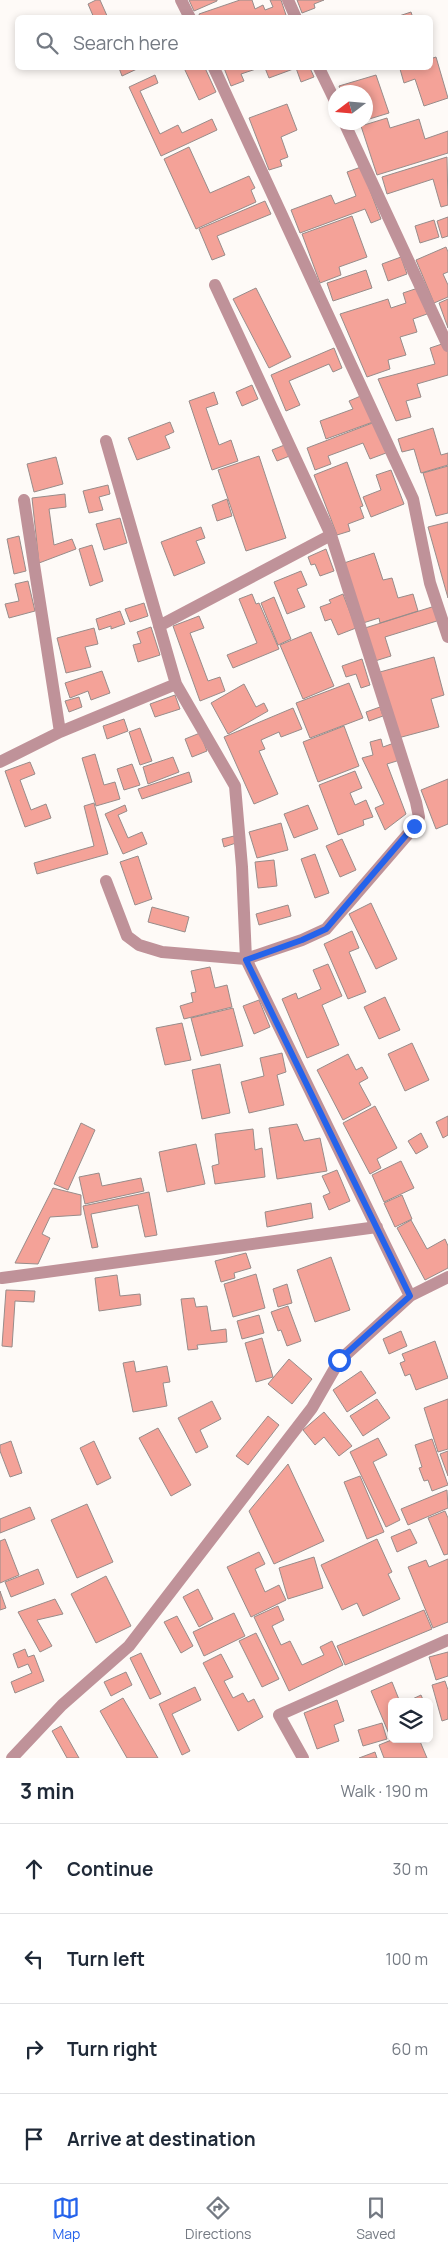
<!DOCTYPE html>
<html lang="en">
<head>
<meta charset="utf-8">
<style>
  :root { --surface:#fff; --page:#f2f2f3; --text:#1f2937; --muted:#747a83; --line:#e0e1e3; --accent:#2563eb }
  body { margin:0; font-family:Manrope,sans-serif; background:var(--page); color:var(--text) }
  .controls { position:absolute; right:15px; bottom:15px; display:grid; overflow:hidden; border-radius:8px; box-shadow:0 2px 8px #0003 }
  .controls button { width:45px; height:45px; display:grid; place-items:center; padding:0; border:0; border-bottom:1px solid var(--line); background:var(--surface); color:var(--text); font:25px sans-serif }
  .compass { position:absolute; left:328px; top:85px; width:45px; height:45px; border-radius:50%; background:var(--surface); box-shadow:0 2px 8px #0003; rotate:254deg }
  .stop { position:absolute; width:15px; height:15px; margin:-11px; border:4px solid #2563eb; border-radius:50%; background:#fff }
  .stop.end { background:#2563eb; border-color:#fff; box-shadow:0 1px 5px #0008 }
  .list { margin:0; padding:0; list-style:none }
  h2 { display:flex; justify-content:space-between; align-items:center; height:65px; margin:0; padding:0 20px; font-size:21px }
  h2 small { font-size:16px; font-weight:400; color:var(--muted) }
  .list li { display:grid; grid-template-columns:32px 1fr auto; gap:15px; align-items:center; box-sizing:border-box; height:90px; padding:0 20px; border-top:1px solid var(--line) }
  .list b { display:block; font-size:19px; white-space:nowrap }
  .list em { font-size:16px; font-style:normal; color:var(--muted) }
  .icon { flex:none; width:28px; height:28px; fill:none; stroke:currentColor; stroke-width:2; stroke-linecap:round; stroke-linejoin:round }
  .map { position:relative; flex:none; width:448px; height:1758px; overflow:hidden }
  .search { position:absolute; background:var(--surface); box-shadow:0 2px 8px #0003; left:15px; right:15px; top:15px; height:55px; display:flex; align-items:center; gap:12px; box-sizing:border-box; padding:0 18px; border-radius:8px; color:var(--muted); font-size:19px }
  .sheet { height:425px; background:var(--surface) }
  nav { display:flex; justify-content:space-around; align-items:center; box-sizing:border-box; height:70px; border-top:1px solid var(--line); background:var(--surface); font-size:14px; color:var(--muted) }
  nav a { display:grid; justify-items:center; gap:2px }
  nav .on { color:var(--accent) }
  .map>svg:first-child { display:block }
  .building { fill:#f4a298; stroke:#988c8a }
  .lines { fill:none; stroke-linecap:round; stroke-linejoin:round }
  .minor { stroke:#bf9299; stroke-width:12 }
  .route { stroke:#2563eb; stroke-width:6 }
</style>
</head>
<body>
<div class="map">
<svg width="448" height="1758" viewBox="0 0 448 1758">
  <rect width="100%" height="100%" fill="#fefaf7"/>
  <path class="building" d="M 96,0 L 100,0 L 108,18 L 94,18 L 88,4 Z
    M 189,0 L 217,0 L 217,1 L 194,11 Z
    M 240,0 L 252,0 L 255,9 L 263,5 L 265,10 L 273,7 L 270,0 L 281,0 L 287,18 L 200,18 L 199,14 Z
    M 297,0 L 324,0 L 314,4 L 315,8 L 302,13 Z
    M 411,12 L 413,18 L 393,18 Z
    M 436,57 L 448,98 L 424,106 L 415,79 L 404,83 L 400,69 L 430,68 L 430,59 Z
    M 119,68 L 139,68 L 122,76 Z
    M 184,68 L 205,68 L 216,92 L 199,100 Z
    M 224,68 L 259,68 L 241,74 L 244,81 L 231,86 Z
    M 265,68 L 310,68 L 314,77 L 301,82 L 296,68 L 269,78 Z
    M 155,75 L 158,83 L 140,91 L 160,134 L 178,125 L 182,133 L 212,119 L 217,130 L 161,156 L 129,87 Z
    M 376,75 L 389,113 L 366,120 L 366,92 L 341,92 L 339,86 Z
    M 287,104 L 297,130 L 281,137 L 288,157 L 280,160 L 282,166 L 269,170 L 249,118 Z
    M 387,118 L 390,128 L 419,119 L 425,139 L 448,131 L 448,153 L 377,175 L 361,126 Z
    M 189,147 L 210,193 L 249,176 L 255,188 L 251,190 L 256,202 L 196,229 L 164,159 Z
    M 447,157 L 448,205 L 441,207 L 433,179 L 387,194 L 382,177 Z
    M 361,167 L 381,219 L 371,223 L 365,209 L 300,233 L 291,210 L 331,195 L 335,204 L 356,196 L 347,172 Z
    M 265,201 L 271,214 L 217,236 L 225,255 L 212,260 L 199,229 Z
    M 352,216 L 367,257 L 339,267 L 341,275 L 320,283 L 302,234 Z
    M 448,217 L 448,236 L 442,238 L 437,221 Z
    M 434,220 L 439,237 L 420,243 L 415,226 Z
    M 446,247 L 448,252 L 448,272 L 443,274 L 448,285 L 448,297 L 434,303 L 416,260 Z
    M 401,257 L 407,274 L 388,281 L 382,264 Z
    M 366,270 L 372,288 L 333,301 L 327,283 Z
    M 256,288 L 291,357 L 269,368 L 233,299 Z
    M 418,288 L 427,314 L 413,319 L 417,332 L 400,337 L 406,355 L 388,360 L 390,369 L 367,377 L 340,314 L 388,299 L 391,308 L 406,303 L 403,293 Z
    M 448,299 L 448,328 L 439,303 Z
    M 445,343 L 448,352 L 448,375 L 417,384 L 421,397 L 406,401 L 411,417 L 396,421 L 378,379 L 435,364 L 430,348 Z
    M 334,348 L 342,368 L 333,372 L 329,364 L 289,381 L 300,405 L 286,411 L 271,375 Z
    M 252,385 L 258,399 L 242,406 L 236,392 Z
    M 214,392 L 218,404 L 206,408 L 219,445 L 231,440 L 238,461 L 212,470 L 189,401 Z
    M 363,395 L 373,422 L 326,439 L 320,421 L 353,409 L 349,401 Z
    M 170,422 L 174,432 L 165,436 L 170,448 L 137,460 L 128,438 Z
    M 375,422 L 386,453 L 370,459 L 363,443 L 328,456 L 331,464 L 315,470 L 307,448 Z
    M 433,428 L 441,455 L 448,453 L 448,465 L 421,473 L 414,449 L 402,452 L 398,439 Z
    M 287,444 L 292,455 L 277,461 L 272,450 Z
    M 259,456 L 286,538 L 246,551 L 218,470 Z
    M 56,457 L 63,484 L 34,492 L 27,464 Z
    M 347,462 L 363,506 L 360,507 L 364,518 L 348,524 L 350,531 L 337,535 L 314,475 Z
    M 448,466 L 448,513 L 436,516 L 423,473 Z
    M 391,470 L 404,504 L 371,517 L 363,497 L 381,490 L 376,475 Z
    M 108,485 L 110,494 L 99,497 L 103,510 L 89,513 L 83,491 Z
    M 65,494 L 66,507 L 49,509 L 54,545 L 72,539 L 76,549 L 39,563 L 32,498 Z
    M 227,499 L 232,516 L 217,521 L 212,505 Z
    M 120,518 L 127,543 L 104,550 L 96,524 Z
    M 448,522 L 448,598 L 428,527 Z
    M 201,527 L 205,538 L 196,541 L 205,563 L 174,576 L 161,542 Z
    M 19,536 L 26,571 L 14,574 L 7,539 Z
    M 92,545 L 103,581 L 90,586 L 79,549 Z
    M 326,549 L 334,571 L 320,576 L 315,564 L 311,565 L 308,557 Z
    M 374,553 L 383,580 L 392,578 L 398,598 L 413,594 L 418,611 L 380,623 L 379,618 L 363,623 L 344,563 Z
    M 301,571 L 307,585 L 297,589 L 305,607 L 287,614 L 274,582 Z
    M 28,581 L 35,611 L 9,618 L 5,604 L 19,601 L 15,584 Z
    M 252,594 L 256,604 L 259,603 L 279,649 L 233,668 L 227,655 L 257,643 L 239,599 Z
    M 343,594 L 356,628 L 338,635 L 331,619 L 325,621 L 320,607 L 331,603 L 329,600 Z
    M 274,597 L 291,639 L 278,645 L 261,603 Z
    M 144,603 L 148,616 L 130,622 L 125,609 Z
    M 435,606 L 440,620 L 385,637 L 391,656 L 375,661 L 365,628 Z
    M 120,611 L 125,624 L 111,629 L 111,626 L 99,630 L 96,619 Z
    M 199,616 L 204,628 L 190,633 L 208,681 L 220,677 L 225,691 L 200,701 L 173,626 Z
    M 151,627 L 160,655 L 138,662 L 133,645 L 141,643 L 137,632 Z
    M 94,628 L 98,644 L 85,647 L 91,667 L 66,673 L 57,638 Z
    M 311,632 L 334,686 L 303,699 L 280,645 Z
    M 434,657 L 444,695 L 431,699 L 439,727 L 398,738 L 380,672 Z
    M 362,659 L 370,685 L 361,688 L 356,674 L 346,677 L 342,666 Z
    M 102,671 L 110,693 L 91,700 L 88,691 L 70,698 L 65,683 Z
    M 349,683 L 363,718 L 310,738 L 296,703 Z
    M 244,684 L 256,707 L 264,703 L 268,711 L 228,734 L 211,703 Z
    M 175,695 L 180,709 L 155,717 L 150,704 Z
    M 79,697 L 82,707 L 69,712 L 65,701 Z
    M 380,707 L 383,716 L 369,721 L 366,712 Z
    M 293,708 L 302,729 L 281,737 L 279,732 L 261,740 L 265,749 L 259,751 L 278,794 L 254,804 L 224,737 Z
    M 124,719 L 128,731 L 107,739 L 103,726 Z
    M 344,726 L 359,766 L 318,782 L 303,742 Z
    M 140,728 L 152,761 L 140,765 L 129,732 Z
    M 200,733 L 207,751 L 192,757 L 185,739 Z
    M 381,739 L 383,747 L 394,743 L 400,760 L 387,764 L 406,814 L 385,830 L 375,808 L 384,804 L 362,758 L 373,755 L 370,742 Z
    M 95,754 L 104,785 L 115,782 L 120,799 L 96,806 L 82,758 Z
    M 173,757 L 179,772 L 148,784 L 143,767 Z
    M 30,762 L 35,774 L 20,780 L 31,810 L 46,804 L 51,818 L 25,827 L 5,771 Z
    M 132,764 L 140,785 L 124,790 L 117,769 Z
    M 355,771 L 362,788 L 350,793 L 355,805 L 366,800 L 373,817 L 363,820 L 364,825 L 338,835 L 319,785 Z
    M 189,772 L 192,782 L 142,799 L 138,789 Z
    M 448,779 L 448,824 L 436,829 L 421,790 Z
    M 94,803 L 108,854 L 37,874 L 34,863 L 94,846 L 84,806 Z
    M 125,805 L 127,811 L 118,815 L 128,838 L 142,832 L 147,844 L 123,854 L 105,814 Z
    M 308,805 L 318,829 L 294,838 L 284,814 Z
    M 281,823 L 288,850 L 257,858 L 249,832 Z
    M 234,836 L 236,843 L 224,847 L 222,839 Z
    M 342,839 L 356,870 L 340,877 L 326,846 Z
    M 315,854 L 329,893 L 315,898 L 301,859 Z
    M 138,856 L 152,899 L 135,905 L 120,862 Z
    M 274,860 L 277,886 L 258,888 L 255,862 Z
    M 371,903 L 397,959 L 376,969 L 349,914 Z
    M 288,905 L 291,916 L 259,925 L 256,914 Z
    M 152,907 L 189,917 L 185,932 L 148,922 Z
    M 352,931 L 359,948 L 349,952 L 366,992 L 348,999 L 324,944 Z
    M 328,964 L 342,996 L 322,1005 L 339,1045 L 307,1058 L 282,999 L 296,993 L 298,999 L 321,989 L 313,970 Z
    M 210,967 L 215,988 L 227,985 L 232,1007 L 184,1019 L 180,1006 L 193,1002 L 191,993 L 196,992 L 191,971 Z
    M 385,997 L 400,1030 L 379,1039 L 364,1007 Z
    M 259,1000 L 270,1027 L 254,1034 L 243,1006 Z
    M 233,1008 L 243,1046 L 201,1056 L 191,1018 Z
    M 182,1023 L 191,1060 L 165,1065 L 156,1028 Z
    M 412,1043 L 429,1080 L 405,1091 L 388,1054 Z
    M 282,1053 L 286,1072 L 277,1075 L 284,1105 L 249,1113 L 241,1082 L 264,1076 L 260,1058 Z
    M 348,1054 L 356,1070 L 362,1067 L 368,1078 L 359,1083 L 371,1105 L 343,1120 L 317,1070 Z
    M 220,1064 L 230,1113 L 202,1119 L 192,1070 Z
    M 375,1106 L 397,1148 L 377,1159 L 381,1168 L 370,1174 L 343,1123 Z
    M 448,1116 L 448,1135 L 443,1138 L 436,1122 Z
    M 81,1123 L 95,1130 L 68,1190 L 54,1184 Z
    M 297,1124 L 304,1141 L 320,1138 L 327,1171 L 277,1179 L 269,1128 Z
    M 253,1129 L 255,1150 L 262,1148 L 265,1177 L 215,1184 L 212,1166 L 219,1164 L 215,1134 Z
    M 421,1133 L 428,1147 L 416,1154 L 408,1141 Z
    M 196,1144 L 205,1184 L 167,1192 L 159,1152 Z
    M 401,1161 L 414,1188 L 384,1202 L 372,1175 Z
    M 337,1170 L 350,1201 L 329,1210 L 323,1196 L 330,1193 L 322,1176 Z
    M 99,1173 L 102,1186 L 141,1178 L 144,1191 L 85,1204 L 79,1177 Z
    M 53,1188 L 81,1195 L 81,1215 L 50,1217 L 42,1234 L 50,1238 L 38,1264 L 15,1263 Z
    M 149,1192 L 157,1235 L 145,1237 L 138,1205 L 91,1214 L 98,1247 L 92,1248 L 83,1206 Z
    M 402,1195 L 412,1219 L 395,1227 L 384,1203 Z
    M 311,1203 L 313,1218 L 267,1227 L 265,1212 Z
    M 411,1220 L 427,1249 L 445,1239 L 448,1246 L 448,1268 L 425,1280 L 397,1228 Z
    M 246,1253 L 251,1268 L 234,1273 L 235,1278 L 221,1282 L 215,1261 Z
    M 331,1257 L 350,1310 L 315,1322 L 297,1270 Z
    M 256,1274 L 265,1308 L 233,1317 L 224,1284 Z
    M 117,1275 L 120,1296 L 140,1294 L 141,1305 L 99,1311 L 95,1278 Z
    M 287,1284 L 292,1303 L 278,1307 L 273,1289 Z
    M 6,1290 L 35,1291 L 34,1302 L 15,1301 L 12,1347 L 2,1346 Z
    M 194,1298 L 196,1307 L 207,1306 L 211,1331 L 226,1329 L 227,1342 L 197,1345 L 198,1349 L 188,1350 L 181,1299 Z
    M 288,1306 L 301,1341 L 287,1346 L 281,1330 L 278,1331 L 271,1312 Z
    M 259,1315 L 264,1333 L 242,1339 L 237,1321 Z
    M 401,1331 L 407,1346 L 389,1354 L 383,1339 Z
    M 262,1338 L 273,1377 L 256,1382 L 245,1343 Z
    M 435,1341 L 448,1378 L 416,1390 L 410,1374 L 405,1376 L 400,1363 L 405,1361 L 402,1354 Z
    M 289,1359 L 312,1379 L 292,1404 L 268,1384 Z
    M 134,1361 L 136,1372 L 167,1366 L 170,1382 L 163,1383 L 167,1406 L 133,1412 L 123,1363 Z
    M 361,1371 L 376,1393 L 347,1412 L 333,1390 Z
    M 377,1399 L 390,1418 L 363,1436 L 350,1416 Z
    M 448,1399 L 448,1449 L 438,1452 L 424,1408 Z
    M 212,1401 L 221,1419 L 200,1430 L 208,1447 L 196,1453 L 178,1418 Z
    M 324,1412 L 352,1446 L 339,1456 L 324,1437 L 315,1445 L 303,1430 Z
    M 268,1416 L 279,1425 L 248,1465 L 236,1456 Z
    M 158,1428 L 191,1485 L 171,1496 L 139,1438 Z
    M 378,1438 L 387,1455 L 373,1462 L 400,1520 L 386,1527 L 350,1452 Z
    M 432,1439 L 448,1485 L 432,1491 L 428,1480 L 424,1481 L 419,1468 L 422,1467 L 415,1445 Z
    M 11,1441 L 22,1473 L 10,1477 L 0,1451 L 0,1445 Z
    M 94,1441 L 111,1478 L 97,1485 L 80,1448 Z
    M 448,1451 L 448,1476 L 440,1454 Z
    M 288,1464 L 324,1541 L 274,1564 L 249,1511 Z
    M 360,1476 L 384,1532 L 367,1539 L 344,1482 Z
    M 447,1490 L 448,1508 L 408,1525 L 401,1509 Z
    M 87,1504 L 113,1562 L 77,1578 L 51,1520 Z
    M 30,1507 L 35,1519 L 0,1533 L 0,1519 Z
    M 445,1511 L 448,1518 L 448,1554 L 444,1555 L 428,1518 Z
    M 410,1529 L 417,1543 L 397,1552 L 391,1537 Z
    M 5,1539 L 19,1575 L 0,1583 L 0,1541 Z
    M 377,1539 L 392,1572 L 388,1574 L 400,1599 L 363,1616 L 357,1603 L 342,1610 L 321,1565 Z
    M 259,1552 L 265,1564 L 255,1569 L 265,1592 L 279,1585 L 286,1600 L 251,1617 L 227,1567 Z
    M 314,1557 L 323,1588 L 288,1599 L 279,1568 Z
    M 448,1559 L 448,1622 L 433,1628 L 408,1567 L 426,1560 L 429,1567 Z
    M 38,1569 L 44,1584 L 11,1597 L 5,1582 Z
    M 106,1576 L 131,1626 L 96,1643 L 71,1594 Z
    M 198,1589 L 213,1619 L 199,1627 L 183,1597 Z
    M 0,1591 L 6,1608 L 0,1610 Z
    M 55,1599 L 63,1614 L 37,1620 L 52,1646 L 40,1652 L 18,1612 Z
    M 278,1606 L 284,1620 L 272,1626 L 281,1645 L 290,1641 L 302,1665 L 324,1655 L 320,1647 L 332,1641 L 343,1665 L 289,1691 L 254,1617 Z
    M 424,1610 L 432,1629 L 345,1665 L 337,1646 Z
    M 234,1613 L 245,1636 L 204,1656 L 193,1632 Z
    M 177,1616 L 193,1646 L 181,1653 L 164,1622 Z
    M 256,1633 L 279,1679 L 262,1687 L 239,1641 Z
    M 25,1649 L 28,1657 L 34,1655 L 44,1681 L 15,1693 L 11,1682 L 32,1673 L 28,1664 L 18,1668 L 13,1654 Z
    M 448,1652 L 448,1676 L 436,1680 L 429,1657 Z
    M 141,1653 L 161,1694 L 150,1699 L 130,1658 Z
    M 221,1654 L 233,1677 L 224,1681 L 233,1698 L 243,1693 L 248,1702 L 254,1699 L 263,1717 L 238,1731 L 203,1663 Z
    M 126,1672 L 132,1685 L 111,1696 L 104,1682 Z
    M 445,1681 L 448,1690 L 448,1719 L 442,1721 L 432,1685 Z
    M 392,1682 L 400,1702 L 392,1702 L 392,1733 L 389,1734 L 371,1691 Z
    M 195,1687 L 201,1700 L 172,1714 L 190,1751 L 182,1755 L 159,1704 Z
    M 421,1695 L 424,1702 L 406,1702 Z
    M 123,1698 L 158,1758 L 127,1758 L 100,1711 Z
    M 337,1700 L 344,1721 L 334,1725 L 339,1741 L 317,1749 L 304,1713 Z
    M 382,1723 L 387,1739 L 363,1746 L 358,1730 Z
    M 61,1726 L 79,1758 L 67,1758 L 52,1731 Z
    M 394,1739 L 419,1739 L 427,1758 L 384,1758 L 379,1745 Z
    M 375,1752 L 377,1758 L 359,1758 Z"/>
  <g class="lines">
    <path class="minor" d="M 181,0 L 190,18
      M 288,0 L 296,18
      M 214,68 L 413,499 L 430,583 L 448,637
      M 319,68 L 336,103
      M 344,122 L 448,346
      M 106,441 L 176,684 L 235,786 L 242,867 L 246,959 L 410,1296
      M 24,500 L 60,732
      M 159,626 L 331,535
      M 0,762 L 60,732 L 176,684
      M 106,881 L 127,936 L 139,945 L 162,952 L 246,959 L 302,940 L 326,929 L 415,826 L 419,817 L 416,802 L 331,535 L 215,285
      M 2,1278 L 377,1227
      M 12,1758 L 62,1705 L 129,1646 L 312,1408 L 339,1361 L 410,1296 L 448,1277
      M 303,1758 L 279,1715 L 448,1640"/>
  </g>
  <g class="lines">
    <path class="route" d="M 339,1360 L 410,1296 L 246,960 L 302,940 L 326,929 L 414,826"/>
  </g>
</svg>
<div class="controls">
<button><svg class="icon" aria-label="layers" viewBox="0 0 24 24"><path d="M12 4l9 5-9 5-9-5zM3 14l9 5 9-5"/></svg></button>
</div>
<svg class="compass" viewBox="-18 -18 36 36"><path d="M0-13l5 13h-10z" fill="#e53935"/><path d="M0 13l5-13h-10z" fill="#747a83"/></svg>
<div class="stop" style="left:339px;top:1360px"></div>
<div class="stop end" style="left:414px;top:826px"></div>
<div class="search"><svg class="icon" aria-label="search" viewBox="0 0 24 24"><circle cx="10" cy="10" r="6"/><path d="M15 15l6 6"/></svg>Search here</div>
</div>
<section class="sheet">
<h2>3 min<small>Walk · 190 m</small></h2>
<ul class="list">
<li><svg class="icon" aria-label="ahead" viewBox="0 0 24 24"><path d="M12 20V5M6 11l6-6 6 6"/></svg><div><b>Continue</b></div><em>30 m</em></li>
<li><svg class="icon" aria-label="left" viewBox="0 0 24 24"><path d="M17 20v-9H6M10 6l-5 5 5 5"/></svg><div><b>Turn left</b></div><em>100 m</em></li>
<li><svg class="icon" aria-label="right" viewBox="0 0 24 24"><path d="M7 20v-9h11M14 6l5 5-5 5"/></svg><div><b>Turn right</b></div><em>60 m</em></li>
<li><svg class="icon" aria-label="arrive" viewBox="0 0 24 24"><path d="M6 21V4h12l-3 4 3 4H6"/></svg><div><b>Arrive at destination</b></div></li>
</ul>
</section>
<nav>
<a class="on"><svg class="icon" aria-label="map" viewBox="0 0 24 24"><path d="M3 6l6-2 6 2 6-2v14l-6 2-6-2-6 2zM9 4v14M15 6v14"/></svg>Map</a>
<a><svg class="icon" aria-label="directions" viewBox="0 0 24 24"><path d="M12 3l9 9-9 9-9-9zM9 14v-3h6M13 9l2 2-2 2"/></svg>Directions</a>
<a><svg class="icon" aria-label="saved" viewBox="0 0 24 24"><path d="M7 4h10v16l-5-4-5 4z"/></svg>Saved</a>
</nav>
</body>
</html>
